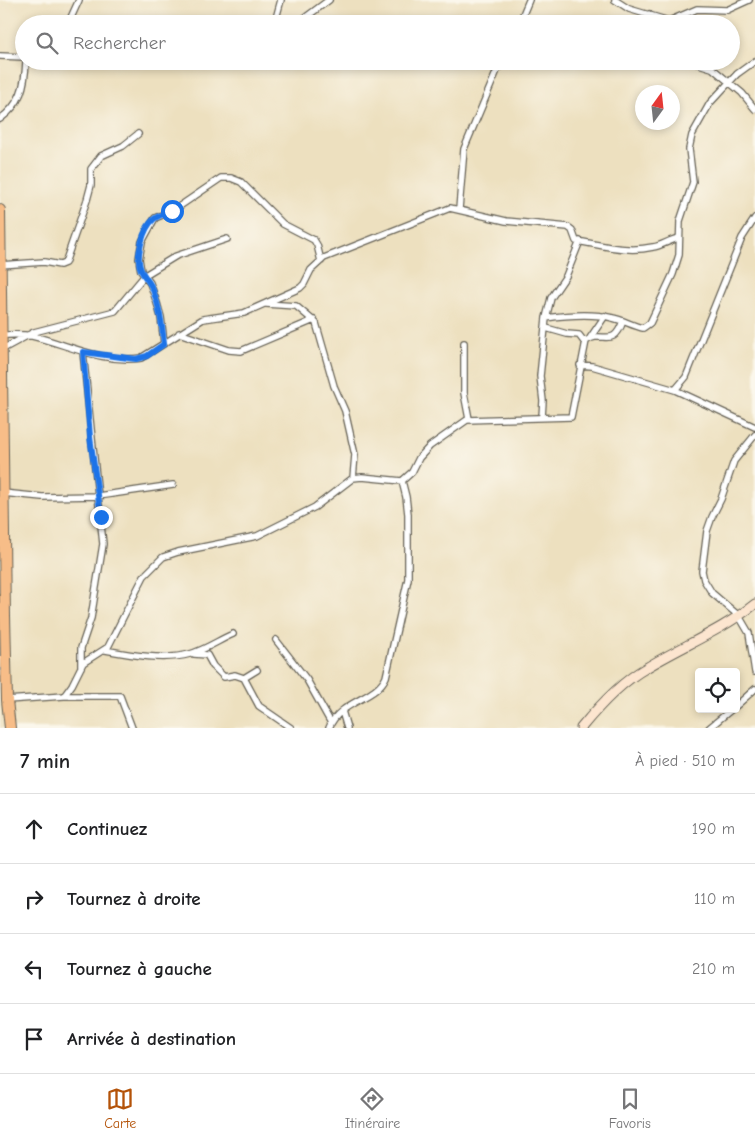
<!DOCTYPE html>
<html lang="fr">
<head>
<meta charset="utf-8">
<style>
  :root { --surface:#fff; --page:#f2f2f2; --text:#202124; --muted:#757577; --line:#e0e0e0; --accent:#b45309 }
  body { margin:0; font-family:"Comic Neue",sans-serif; background:var(--page); color:var(--text) }
  .controls { position:absolute; right:15px; bottom:15px; display:grid; overflow:hidden; border-radius:5px; box-shadow:0 2px 8px #0003 }
  .controls button { width:45px; height:45px; display:grid; place-items:center; padding:0; border:0; border-bottom:1px solid var(--line); background:var(--surface); color:var(--text); font:25px sans-serif }
  .compass { position:absolute; left:635px; top:85px; width:45px; height:45px; border-radius:50%; background:var(--surface); box-shadow:0 2px 8px #0003; rotate:15deg }
  .stop { position:absolute; width:15px; height:15px; margin:-11px; border:4px solid #1a73e8; border-radius:50%; background:#fff }
  .stop.end { background:#1a73e8; border-color:#fff; box-shadow:0 1px 5px #0008 }
  .list { margin:0; padding:0; list-style:none }
  h2 { display:flex; justify-content:space-between; align-items:center; height:65px; margin:0; padding:0 20px; font-size:21px }
  h2 small { font-size:16px; font-weight:400; color:var(--muted) }
  .list li { display:grid; grid-template-columns:32px 1fr auto; gap:15px; align-items:center; box-sizing:border-box; height:70px; padding:0 20px; border-top:1px solid var(--line) }
  .list b { display:block; font-size:19px; white-space:nowrap }
  .list em { font-size:16px; font-style:normal; color:var(--muted) }
  .icon { flex:none; width:28px; height:28px; fill:none; stroke:currentColor; stroke-width:2; stroke-linecap:round; stroke-linejoin:round }
  .map { position:relative; flex:none; width:755px; height:728px; overflow:hidden }
  .search { position:absolute; background:var(--surface); box-shadow:0 2px 8px #0003; left:15px; right:15px; top:15px; height:55px; display:flex; align-items:center; gap:12px; box-sizing:border-box; padding:0 18px; border-radius:28px; color:var(--muted); font-size:19px }
  .sheet { height:345px; background:var(--surface) }
  nav { display:flex; justify-content:space-around; align-items:center; box-sizing:border-box; height:70px; border-top:1px solid var(--line); background:var(--surface); font-size:14px; color:var(--muted) }
  nav a { display:grid; justify-items:center; gap:2px }
  nav .on { color:var(--accent) }
  .map>svg:first-child { display:block }
  .lines { fill:none; stroke-linecap:round; stroke-linejoin:round }
  .minor-casing { stroke:#656155; stroke-width:8 }
  .secondary-casing { stroke:#656155; stroke-width:11 }
  .trunk-casing { stroke:#656155; stroke-width:12 }
  .minor { stroke:#fff; stroke-width:5.5 }
  .secondary { stroke:#fce5cf; stroke-width:9 }
  .trunk { stroke:#f7bd88; stroke-width:10 }
  .route { stroke:#1a73e8; stroke-width:6 }
</style>
</head>
<body>
<div class="map">
<svg width="755" height="728" viewBox="0 0 755 728">
  <rect width="100%" height="100%" fill="#fbf7ec"/>
  <filter id="ink" filterUnits="userSpaceOnUse"><feTurbulence type="fractalNoise" baseFrequency=".02" numOctaves="2"/><feDisplacementMap in="SourceGraphic" scale="10" xChannelSelector="R" yChannelSelector="G"/><feConvolveMatrix kernelMatrix="1 2 1 2 8 2 1 2 1" color-interpolation-filters="sRGB"/></filter>
  <filter id="wash" filterUnits="userSpaceOnUse"><feTurbulence type="fractalNoise" baseFrequency=".0096" numOctaves="4" result="noise"/><feDisplacementMap in="SourceGraphic" scale="20" xChannelSelector="R" yChannelSelector="G"/><feGaussianBlur stdDeviation="1.12" result="paint"/><feColorMatrix in="noise" values="0 0 0 0 0 0 0 0 0 0 0 0 0 0 0 0 0 1.4 0 .05"/><feComposite in="paint" operator="in"/></filter>
  <g filter="url(#wash)">
    <rect width="100%" height="100%" fill="#ede0bf"/>
  </g>
  <g filter="url(#ink)">
    <g class="lines">
      <defs>
        <path id="minor" d="M 615,0 L 629,9 L 669,21 L 697,9 L 727,10 L 749,0
          M 649,14 L 654,24
          M 275,22 L 281,0
          M 68,24 L 79,0
          M 247,24 L 258,21 L 298,23 L 329,0
          M 519,24 L 529,0
          M 0,56 L 24,57
          M 689,61 L 712,68 L 742,93 L 755,109
          M 0,119 C 21,104 25,86 26,61
          M 459,209 L 464,149 L 501,61
          M 0,265 L 44,262 L 60,265 L 65,263 L 87,200 L 91,185 L 91,169 L 101,156 L 123,146 L 138,134
          M 266,304 L 296,306 L 316,323 L 334,386 L 345,411 L 355,455 L 353,478
          M 546,318 C 568,315 592,313 613,318 C 623,320 633,326 643,328 L 650,323 L 673,274 L 679,255 L 680,221 L 693,182 L 689,149 L 692,135 L 710,103 L 737,74 L 755,61
          M 546,328 L 567,334 L 579,335 L 585,343
          M 179,333 L 229,350 L 241,351 L 314,320
          M 1,335 C 11,335 22,334 32,336 C 67,344 104,364 141,358 L 203,319 L 244,313 L 300,288 L 304,284 L 311,270 L 324,258 L 450,208 L 506,221 L 568,227 L 572,230 L 576,241 C 603,245 626,253 653,247 C 662,246 669,240 679,238
          M 590,338 L 605,316
          M 164,343 L 161,317 L 157,303 L 150,283 L 141,271 L 139,259 L 142,242 L 155,218 L 174,210 L 221,178 L 231,178 L 241,182 L 283,224 L 314,240 L 317,245 L 321,261
          M 464,343 L 464,393 L 469,419
          M 1,350 L 34,332 L 115,311 L 145,275 L 176,256 L 227,239
          M 580,365 L 592,366 L 675,390 L 755,427
          M 675,390 L 686,377 L 742,238 L 755,218
          M 542,417 L 543,401 L 540,376 L 546,318 L 551,298 L 566,276 L 580,241
          M 755,435 L 734,461 L 721,499 L 712,517 L 707,531 L 702,571 L 704,580 L 712,593 L 739,616 L 749,633 L 755,672
          M 3,493 L 42,497 L 98,496 L 173,485
          M 276,640 L 307,680 L 331,723
          M 105,650 C 132,655 164,661 190,654 C 205,650 219,640 233,634
          M 194,654 L 207,655 L 213,666 L 224,677 L 235,675 L 244,678 L 257,670
          M 81,667 L 81,648 L 91,618 L 103,544 L 83,352
          M 244,678 L 259,706 L 291,728
          M 64,696 L 120,696 L 132,728
          M 7,700 L 64,696 L 72,685 L 83,663 L 108,647 L 144,576 L 163,557 L 178,552 L 257,536 L 315,507 L 353,478 L 362,477 L 402,481 L 412,472 L 419,458 L 430,446 L 467,420 L 571,417 L 586,341 C 602,329 613,350 623,321
          M 736,706 L 755,689
          M 342,711 L 347,728
          M 329,728 C 340,700 376,700 386,677 L 408,579 L 408,514 L 406,497 L 402,481
          M 709,728 L 732,709"/>
        <path id="secondary" d="M 581,728 C 599,706 621,682 646,668 C 682,646 721,631 755,604"/>
        <path id="trunk" d="M 0,210 L 5,616 L 7,700 L 10,728"/>
      </defs>
      <use href="#minor" class="minor-casing"/>
      <use href="#secondary" class="secondary-casing"/>
      <use href="#trunk" class="trunk-casing"/>
      <use href="#minor" class="minor"/>
      <use href="#secondary" class="secondary"/>
      <use href="#trunk" class="trunk"/>
    </g>
  </g>
  <g class="lines" filter="url(#ink)">
    <path class="route" d="M 101,517 L 90,437 L 83,352 L 136,359 L 147,356 L 164,344 C 162,325 160,308 153,290 C 150,282 144,277 141,270 C 135,257 143,228 154,219 C 159,215 166,213 172,211"/>
  </g>
</svg>
<div class="controls">
<button><svg class="icon" aria-label="locate" viewBox="0 0 24 24"><circle cx="12" cy="12" r="6"/><path d="M12 2v4M12 18v4M2 12h4M18 12h4"/></svg></button>
</div>
<svg class="compass" viewBox="-18 -18 36 36"><path d="M0-13l5 13h-10z" fill="#e53935"/><path d="M0 13l5-13h-10z" fill="#757577"/></svg>
<div class="stop" style="left:172px;top:211px"></div>
<div class="stop end" style="left:101px;top:517px"></div>
<div class="search"><svg class="icon" aria-label="search" viewBox="0 0 24 24"><circle cx="10" cy="10" r="6"/><path d="M15 15l6 6"/></svg>Rechercher</div>
</div>
<section class="sheet">
<h2>7 min<small>À pied · 510 m</small></h2>
<ul class="list">
<li><svg class="icon" aria-label="ahead" viewBox="0 0 24 24"><path d="M12 20V5M6 11l6-6 6 6"/></svg><div><b>Continuez</b></div><em>190 m</em></li>
<li><svg class="icon" aria-label="right" viewBox="0 0 24 24"><path d="M7 20v-9h11M14 6l5 5-5 5"/></svg><div><b>Tournez à droite</b></div><em>110 m</em></li>
<li><svg class="icon" aria-label="left" viewBox="0 0 24 24"><path d="M17 20v-9H6M10 6l-5 5 5 5"/></svg><div><b>Tournez à gauche</b></div><em>210 m</em></li>
<li><svg class="icon" aria-label="arrive" viewBox="0 0 24 24"><path d="M6 21V4h12l-3 4 3 4H6"/></svg><div><b>Arrivée à destination</b></div></li>
</ul>
</section>
<nav>
<a class="on"><svg class="icon" aria-label="map" viewBox="0 0 24 24"><path d="M3 6l6-2 6 2 6-2v14l-6 2-6-2-6 2zM9 4v14M15 6v14"/></svg>Carte</a>
<a><svg class="icon" aria-label="directions" viewBox="0 0 24 24"><path d="M12 3l9 9-9 9-9-9zM9 14v-3h6M13 9l2 2-2 2"/></svg>Itinéraire</a>
<a><svg class="icon" aria-label="saved" viewBox="0 0 24 24"><path d="M7 4h10v16l-5-4-5 4z"/></svg>Favoris</a>
</nav>
</body>
</html>
